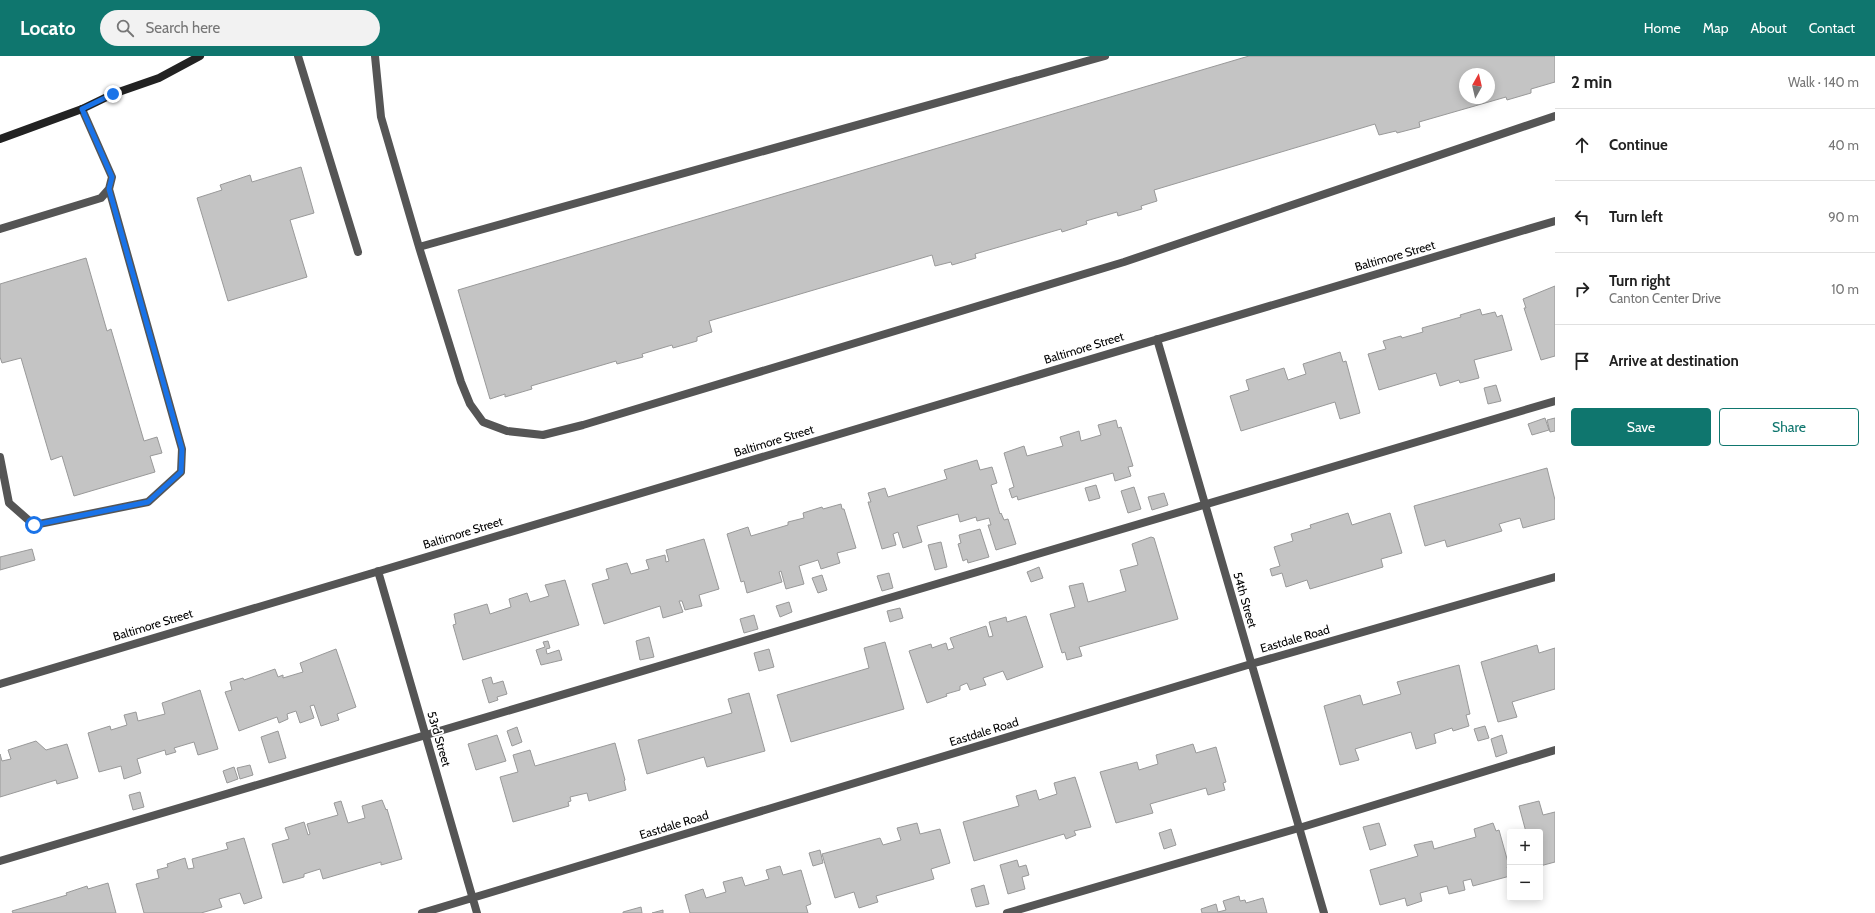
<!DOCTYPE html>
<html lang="en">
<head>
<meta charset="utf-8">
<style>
  :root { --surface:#fff; --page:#f2f2f2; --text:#222; --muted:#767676; --line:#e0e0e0; --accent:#0f766e }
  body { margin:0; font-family:Cabin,sans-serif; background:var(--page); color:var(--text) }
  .controls { position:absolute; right:12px; bottom:12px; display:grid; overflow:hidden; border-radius:4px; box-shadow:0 2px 10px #0003 }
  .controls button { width:36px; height:36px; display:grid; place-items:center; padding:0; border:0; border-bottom:1px solid var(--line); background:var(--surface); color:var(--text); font:20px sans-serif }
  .compass { position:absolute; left:1459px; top:12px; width:36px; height:36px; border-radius:50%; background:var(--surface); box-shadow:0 2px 10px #0003; rotate:8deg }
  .stop { position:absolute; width:12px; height:12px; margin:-9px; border:3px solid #1a73e8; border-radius:50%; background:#fff }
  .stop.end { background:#1a73e8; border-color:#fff; box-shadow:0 1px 4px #0008 }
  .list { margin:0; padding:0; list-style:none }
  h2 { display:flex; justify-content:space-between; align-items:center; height:52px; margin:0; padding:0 16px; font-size:17px }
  h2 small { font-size:13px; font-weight:400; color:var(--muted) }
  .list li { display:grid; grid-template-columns:26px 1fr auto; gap:12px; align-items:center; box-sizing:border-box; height:72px; padding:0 16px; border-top:1px solid var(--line) }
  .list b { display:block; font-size:15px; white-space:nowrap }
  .list p { margin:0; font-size:13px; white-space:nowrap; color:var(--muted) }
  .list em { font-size:13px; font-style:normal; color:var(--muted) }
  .actions { display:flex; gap:8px; padding:12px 16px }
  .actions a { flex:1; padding:9px 0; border:1px solid var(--accent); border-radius:4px; text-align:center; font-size:14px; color:var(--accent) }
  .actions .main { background:var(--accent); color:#fff }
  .icon { flex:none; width:22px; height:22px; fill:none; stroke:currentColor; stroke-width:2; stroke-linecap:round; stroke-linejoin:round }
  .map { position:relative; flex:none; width:1555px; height:857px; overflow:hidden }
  header { display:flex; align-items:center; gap:24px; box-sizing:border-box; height:56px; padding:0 20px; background:var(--accent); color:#fff }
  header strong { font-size:19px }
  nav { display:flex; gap:22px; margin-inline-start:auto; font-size:14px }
  .search { width:280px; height:36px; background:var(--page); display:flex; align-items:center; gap:10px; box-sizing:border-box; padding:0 14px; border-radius:22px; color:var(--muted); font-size:15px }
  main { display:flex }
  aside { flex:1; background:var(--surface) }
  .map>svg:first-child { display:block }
  .building { fill:#c4c4c4; stroke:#999; fill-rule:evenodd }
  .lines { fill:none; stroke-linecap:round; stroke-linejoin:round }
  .lane { stroke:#555; stroke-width:8 }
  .street { stroke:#555; stroke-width:8 }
  .secondary { stroke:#222; stroke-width:8 }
  .route { stroke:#1a73e8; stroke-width:5 }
  .labels { text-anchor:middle; stroke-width:3.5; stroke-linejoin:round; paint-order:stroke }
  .street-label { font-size:12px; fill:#000; stroke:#fff }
</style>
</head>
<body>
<header>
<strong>Locato</strong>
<div class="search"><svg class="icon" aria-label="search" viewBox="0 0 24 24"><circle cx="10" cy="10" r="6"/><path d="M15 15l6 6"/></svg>Search here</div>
<nav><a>Home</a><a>Map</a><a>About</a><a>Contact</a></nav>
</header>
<main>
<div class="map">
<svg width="1555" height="857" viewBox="0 0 1555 857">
  <rect width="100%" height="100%" fill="#fff"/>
  <path class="building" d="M 1249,0 L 1555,0 L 1555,26 L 1531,33 L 1531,37 L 1507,44 L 1506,41 L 1419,66 L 1420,71 L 1397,77 L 1396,75 L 1379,79 L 1375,68 L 1154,134 L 1157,145 L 1141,150 L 1142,153 L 1118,160 L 1117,156 L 1086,165 L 1087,168 L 1062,176 L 1061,173 L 975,198 L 976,202 L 952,209 L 951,206 L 935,210 L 932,199 L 709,265 L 712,276 L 697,281 L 697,285 L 673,292 L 672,289 L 642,298 L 643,301 L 617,308 L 616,305 L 531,330 L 532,333 L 505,341 L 505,338 L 490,343 L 458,234 ZM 1465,18 L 1489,18 L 1489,42 L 1465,42 Z
    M 301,111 L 314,157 L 290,164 L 307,221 L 228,245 L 197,142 L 222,134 L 220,129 L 250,119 L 252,126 Z
    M 86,202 L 107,275 L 111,273 L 144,385 L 157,381 L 162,397 L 150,400 L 155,416 L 74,440 L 62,400 L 51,404 L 21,302 L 2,307 L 0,301 L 0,228 Z
    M 1555,230 L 1555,300 L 1541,304 L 1524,252 L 1526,252 L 1523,243 Z
    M 1480,253 L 1482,259 L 1495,256 L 1497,261 L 1502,259 L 1512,294 L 1474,304 L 1479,322 L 1460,327 L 1459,324 L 1440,330 L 1436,317 L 1379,334 L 1368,298 L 1386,293 L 1383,285 L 1401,280 L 1402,282 L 1423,276 L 1422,272 L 1461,261 L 1460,259 Z
    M 1340,296 L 1343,306 L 1346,305 L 1360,357 L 1340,363 L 1335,346 L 1241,375 L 1230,340 L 1249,334 L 1246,324 L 1284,312 L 1288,324 L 1306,318 L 1303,308 Z
    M 1496,329 L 1501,345 L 1488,348 L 1484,332 Z
    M 1545,362 L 1549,374 L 1532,379 L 1528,368 Z
    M 1555,362 L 1555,375 L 1550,376 L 1547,364 Z
    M 1116,364 L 1118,372 L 1121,371 L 1133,410 L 1128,411 L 1131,420 L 1115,425 L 1113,417 L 1018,444 L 1017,440 L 1012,442 L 1009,433 L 1014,431 L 1004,397 L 1024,390 L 1027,400 L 1063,390 L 1060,381 L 1079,375 L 1081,385 L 1101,379 L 1098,369 Z
    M 977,404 L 980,414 L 992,411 L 997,427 L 991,429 L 1000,458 L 1001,457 L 1004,464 L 1008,463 L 1016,488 L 996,494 L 988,469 L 991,469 L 989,462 L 977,465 L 976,461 L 960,466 L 958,458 L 917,470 L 922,486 L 903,492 L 898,476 L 893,478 L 896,489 L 882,493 L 868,446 L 871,446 L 868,437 L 885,432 L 888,441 L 947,423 L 944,414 Z
    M 1547,412 L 1555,444 L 1555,463 L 1523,472 L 1520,462 L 1499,468 L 1502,475 L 1447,491 L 1445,484 L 1425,490 L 1414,450 Z
    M 1096,429 L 1100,442 L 1089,445 L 1085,432 Z
    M 1134,431 L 1141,453 L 1128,457 L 1121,435 Z
    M 1164,437 L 1168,449 L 1152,454 L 1148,441 Z
    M 841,448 L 842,453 L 844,453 L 856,492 L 837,497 L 840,507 L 821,513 L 818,504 L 799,510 L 804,528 L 786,533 L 781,515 L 779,516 L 782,526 L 747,537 L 744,525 L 741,526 L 727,478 L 748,471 L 751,480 L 788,469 L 788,466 L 804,462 L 803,457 L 822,451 L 823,453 Z
    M 1348,457 L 1352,469 L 1390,457 L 1402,497 L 1381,503 L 1383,511 L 1310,533 L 1307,524 L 1286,531 L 1282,517 L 1272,520 L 1270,513 L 1280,510 L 1274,491 L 1293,485 L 1291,478 L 1311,472 L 1310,469 Z
    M 980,473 L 989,501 L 968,507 L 967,503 L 963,505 L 958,488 L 961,487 L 959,479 Z
    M 1151,481 L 1154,482 L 1178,563 L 1079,591 L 1082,600 L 1067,604 L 1065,596 L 1062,597 L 1050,558 L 1075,551 L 1069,530 L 1083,527 L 1088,546 L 1126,535 L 1120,514 L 1138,509 L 1132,488 Z
    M 704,483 L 719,533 L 699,539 L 702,550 L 685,554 L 682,545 L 679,545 L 683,556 L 663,562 L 660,550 L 604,568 L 592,528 L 609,523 L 606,513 L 627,507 L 631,518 L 649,513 L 646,504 L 665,499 L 666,506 L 669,505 L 666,494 Z
    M 941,486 L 947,511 L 935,514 L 928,489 Z
    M 32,493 L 35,504 L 0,514 L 0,501 Z
    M 1039,511 L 1043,522 L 1031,526 L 1027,516 Z
    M 889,517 L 893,532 L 882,535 L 877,520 Z
    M 822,519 L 827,534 L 818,537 L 812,522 Z
    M 565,524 L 579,569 L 463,604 L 453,569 L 456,568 L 454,558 L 487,548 L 490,558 L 511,551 L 509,543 L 527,537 L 530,546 L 549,540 L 545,529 Z
    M 789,546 L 792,556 L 780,561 L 776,550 Z
    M 900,552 L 903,562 L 890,566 L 887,555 Z
    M 754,559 L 758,573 L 744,577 L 740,563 Z
    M 1026,560 L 1043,611 L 1007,624 L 1003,615 L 983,622 L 986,629 L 970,634 L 967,627 L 960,630 L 960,634 L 946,638 L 947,640 L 927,647 L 909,595 L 931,588 L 932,592 L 946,587 L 948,594 L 954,592 L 950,582 L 986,570 L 989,581 L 993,580 L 989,566 L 1006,561 L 1007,566 Z
    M 649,581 L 654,601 L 640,604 L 636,585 Z
    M 548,585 L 550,592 L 546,593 L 547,598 L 559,594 L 562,604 L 541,609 L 536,594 L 545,591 L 543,586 Z
    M 885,586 L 904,653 L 791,686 L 777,639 L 869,612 L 864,592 Z
    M 1537,589 L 1539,597 L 1555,592 L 1555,633 L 1512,646 L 1517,661 L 1498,666 L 1481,606 Z
    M 336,593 L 356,651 L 337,658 L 339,664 L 321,670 L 314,649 L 310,650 L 314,662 L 300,667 L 296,655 L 287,658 L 288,663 L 279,667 L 277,661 L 239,675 L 225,636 L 232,634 L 230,626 L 243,622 L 244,624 L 275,613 L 278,621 L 283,619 L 283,622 L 303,616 L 300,607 Z
    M 769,593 L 774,611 L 759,615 L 754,597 Z
    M 1459,609 L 1470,658 L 1466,659 L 1469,670 L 1453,675 L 1452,672 L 1434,678 L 1436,687 L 1416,693 L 1411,676 L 1355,693 L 1359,704 L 1340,709 L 1324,650 L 1360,639 L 1363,649 L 1401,638 L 1397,626 Z
    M 491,621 L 493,628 L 503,625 L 507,638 L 497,641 L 498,644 L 489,647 L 482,624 Z
    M 200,634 L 218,693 L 198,699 L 194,686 L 174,692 L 176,696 L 166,699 L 165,694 L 137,703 L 141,717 L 124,723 L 121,710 L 99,716 L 88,677 L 110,670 L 111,674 L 127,669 L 124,659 L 136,656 L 138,665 L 165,658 L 162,647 Z
    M 749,637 L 765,695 L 707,711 L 704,701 L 647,718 L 638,684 L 732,657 L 728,643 Z
    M 1485,670 L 1489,682 L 1478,685 L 1474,673 Z
    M 517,671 L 522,686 L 512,690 L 507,675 Z
    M 278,675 L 286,702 L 269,707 L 261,681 Z
    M 497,679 L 506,705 L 476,714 L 468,688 Z
    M 1502,679 L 1507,697 L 1496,701 L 1491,683 Z
    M 36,685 L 46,694 L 67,688 L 78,722 L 57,728 L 56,724 L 0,741 L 0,698 L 2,705 L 11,703 L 8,694 Z
    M 615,687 L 625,724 L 624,725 L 626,734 L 589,745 L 587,737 L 570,741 L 571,745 L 568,746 L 569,750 L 513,766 L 500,721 L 518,716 L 513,699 L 530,694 L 535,710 Z
    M 1193,688 L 1196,697 L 1216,691 L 1226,726 L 1223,727 L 1225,734 L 1208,739 L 1206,732 L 1150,748 L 1153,757 L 1116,767 L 1100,716 L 1137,706 L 1139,714 L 1158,708 L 1156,699 Z
    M 250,709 L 253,719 L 240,723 L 237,712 Z
    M 234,711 L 238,723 L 227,727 L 223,715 Z
    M 1075,721 L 1091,771 L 1074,775 L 1076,779 L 1066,783 L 1064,778 L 974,805 L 963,766 L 1019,750 L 1016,740 L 1036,734 L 1039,744 L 1057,738 L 1054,727 Z
    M 140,736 L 144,751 L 133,754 L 129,739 Z
    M 382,744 L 386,754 L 387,753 L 402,803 L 381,809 L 381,806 L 323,823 L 320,813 L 304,818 L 304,821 L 283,827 L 272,788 L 289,783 L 285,772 L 304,766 L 308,779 L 310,778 L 307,768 L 338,759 L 334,747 L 341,745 L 348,767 L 365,762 L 362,750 Z
    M 1539,745 L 1543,759 L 1555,756 L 1555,806 L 1540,810 L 1540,776 L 1526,776 L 1519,750 Z
    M 917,767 L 920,778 L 940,773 L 950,807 L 931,813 L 934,823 L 876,840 L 878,846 L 859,852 L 854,836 L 835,842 L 822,798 L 880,782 L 883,789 L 901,784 L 897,772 Z
    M 1379,767 L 1386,789 L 1370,794 L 1363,771 Z
    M 1493,767 L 1496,775 L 1499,774 L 1509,810 L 1507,811 L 1510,820 L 1473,830 L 1471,823 L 1463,825 L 1465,834 L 1449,838 L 1447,830 L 1420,837 L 1422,845 L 1407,850 L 1405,842 L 1380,849 L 1370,814 L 1418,800 L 1414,789 L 1432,785 L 1434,793 L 1476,781 L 1474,773 Z
    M 1171,773 L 1176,789 L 1164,793 L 1159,777 Z
    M 244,782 L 262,842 L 244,848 L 240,837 L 219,843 L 222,851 L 201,857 L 144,857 L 136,828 L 159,822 L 157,814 L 168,811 L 167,808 L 185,802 L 188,813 L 194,812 L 192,803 L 228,793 L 226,787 Z
    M 820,794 L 823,807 L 813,810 L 809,797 Z
    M 1017,804 L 1019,811 L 1026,809 L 1029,819 L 1022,821 L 1025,833 L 1008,838 L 1000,809 Z
    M 780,810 L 783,819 L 801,814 L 811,848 L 806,850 L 808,857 L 690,857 L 685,839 L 703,833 L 706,842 L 726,836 L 723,826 L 742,821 L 745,830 L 769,823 L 766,814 Z
    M 108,827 L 116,857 L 13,857 L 12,855 L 67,839 L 66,837 L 87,830 L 88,833 Z
    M 984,829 L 989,848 L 976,851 L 971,833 Z
    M 1239,840 L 1240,845 L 1245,844 L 1246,847 L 1263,842 L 1267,857 L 1202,857 L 1201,853 L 1216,848 L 1218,856 L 1226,854 L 1223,845 Z
    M 641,851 L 642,857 L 623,857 L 623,856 Z
    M 663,854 L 663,857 L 652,857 Z"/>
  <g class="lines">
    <path class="lane" d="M 298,0 L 358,196
      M 375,0 L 381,61 L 419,191 L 461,326 L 470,348 L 483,366 L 507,375 L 543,379 L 583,369 L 1124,206 L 1555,60
      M 0,173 L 101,142 L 109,133 L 112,121 L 82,53
      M 419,191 L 1105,0
      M 0,401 L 9,447 L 34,469 L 148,446 L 181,416 L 182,393 L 109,133
      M 0,805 L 1555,345
      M 1007,857 L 1299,772 L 1555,694"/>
    <path class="street" d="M 1157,283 L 1324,857
      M 378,515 L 477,857
      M 0,628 L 1555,165
      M 422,857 L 1251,608 L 1555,521"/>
    <path class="secondary" d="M 0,83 L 82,53 L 113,38 L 159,22 L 200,0"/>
  </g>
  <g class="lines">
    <path class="route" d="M 34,469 L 148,446 L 181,416 L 182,393 L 109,133 L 112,121 L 82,53 L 113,38"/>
  </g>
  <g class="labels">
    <g class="street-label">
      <text transform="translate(1395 200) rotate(-16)" y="4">Baltimore Street</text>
      <text transform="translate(1084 292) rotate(-17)" y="4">Baltimore Street</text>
      <text transform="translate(774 385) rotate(-17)" y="4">Baltimore Street</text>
      <text transform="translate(463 477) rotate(-17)" y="4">Baltimore Street</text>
      <text transform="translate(1245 544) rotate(74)" y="4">54th Street</text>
      <text transform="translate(153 569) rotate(-17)" y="4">Baltimore Street</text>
      <text transform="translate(1295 583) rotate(-16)" y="4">Eastdale Road</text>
      <text transform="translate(984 676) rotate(-17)" y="4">Eastdale Road</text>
      <text transform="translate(439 683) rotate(74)" y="4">53rd Street</text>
      <text transform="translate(674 769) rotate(-17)" y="4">Eastdale Road</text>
    </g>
  </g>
</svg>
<div class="controls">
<button>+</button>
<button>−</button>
</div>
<svg class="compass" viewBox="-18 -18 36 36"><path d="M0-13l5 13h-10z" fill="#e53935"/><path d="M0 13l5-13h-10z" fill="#767676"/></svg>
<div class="stop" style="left:34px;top:469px"></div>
<div class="stop end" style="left:113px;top:38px"></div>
</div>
<aside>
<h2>2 min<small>Walk · 140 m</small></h2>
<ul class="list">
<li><svg class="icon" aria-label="ahead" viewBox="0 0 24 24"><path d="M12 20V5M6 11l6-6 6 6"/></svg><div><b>Continue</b></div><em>40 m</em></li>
<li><svg class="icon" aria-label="left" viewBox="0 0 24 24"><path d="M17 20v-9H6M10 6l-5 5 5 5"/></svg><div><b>Turn left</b></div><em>90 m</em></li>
<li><svg class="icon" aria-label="right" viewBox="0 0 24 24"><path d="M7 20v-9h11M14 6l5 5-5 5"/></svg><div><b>Turn right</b><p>Canton Center Drive</p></div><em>10 m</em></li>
<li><svg class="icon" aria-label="arrive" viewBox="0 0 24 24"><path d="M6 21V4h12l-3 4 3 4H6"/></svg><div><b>Arrive at destination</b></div></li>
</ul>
<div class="actions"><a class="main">Save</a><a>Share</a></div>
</aside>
</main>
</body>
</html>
